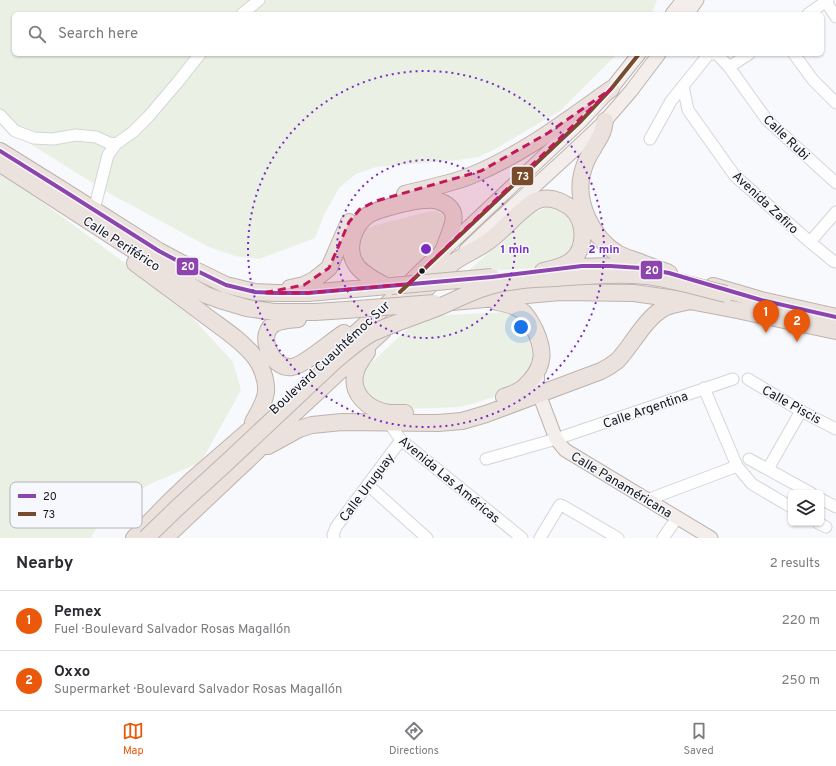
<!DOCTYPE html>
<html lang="en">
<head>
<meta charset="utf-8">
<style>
  :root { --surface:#fff; --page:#f2f2f3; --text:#2b2b33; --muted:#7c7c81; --line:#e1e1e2; --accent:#ea580c }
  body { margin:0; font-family:Overpass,sans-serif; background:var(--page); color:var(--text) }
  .controls { position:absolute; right:12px; bottom:12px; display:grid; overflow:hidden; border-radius:6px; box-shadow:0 1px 3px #0004 }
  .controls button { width:36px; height:36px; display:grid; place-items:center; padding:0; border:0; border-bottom:1px solid var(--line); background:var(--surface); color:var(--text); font:20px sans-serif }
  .you { position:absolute; left:521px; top:327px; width:14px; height:14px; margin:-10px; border:3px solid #fff; border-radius:50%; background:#1a73e8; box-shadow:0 0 0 6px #1a73e833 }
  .badge { display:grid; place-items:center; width:26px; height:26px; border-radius:50%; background:var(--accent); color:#fff; font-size:13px; font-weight:700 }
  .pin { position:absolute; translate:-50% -33px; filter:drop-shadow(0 1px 2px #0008) }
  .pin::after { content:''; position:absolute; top:21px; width:14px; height:12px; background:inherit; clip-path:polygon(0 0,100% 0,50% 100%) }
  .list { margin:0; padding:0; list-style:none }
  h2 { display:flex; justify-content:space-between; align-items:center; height:52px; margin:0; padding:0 16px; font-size:17px }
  h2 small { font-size:13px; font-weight:400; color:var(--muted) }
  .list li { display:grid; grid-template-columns:26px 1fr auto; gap:12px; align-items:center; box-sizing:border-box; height:60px; padding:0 16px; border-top:1px solid var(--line) }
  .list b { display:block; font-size:15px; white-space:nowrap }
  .list p { margin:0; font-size:13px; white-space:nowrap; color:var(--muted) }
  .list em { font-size:13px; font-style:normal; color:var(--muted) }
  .icon { flex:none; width:22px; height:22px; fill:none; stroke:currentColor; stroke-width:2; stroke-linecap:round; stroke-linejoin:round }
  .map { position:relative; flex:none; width:836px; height:538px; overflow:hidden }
  .search { position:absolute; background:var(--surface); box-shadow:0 1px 3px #0004; left:12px; right:12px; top:12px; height:44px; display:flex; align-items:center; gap:10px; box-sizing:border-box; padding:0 14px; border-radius:6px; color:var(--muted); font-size:15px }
  .sheet { height:172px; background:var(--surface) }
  nav { display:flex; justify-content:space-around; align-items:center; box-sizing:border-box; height:56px; border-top:1px solid var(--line); background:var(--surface); font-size:11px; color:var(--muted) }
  nav a { display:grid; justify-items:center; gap:2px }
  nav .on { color:var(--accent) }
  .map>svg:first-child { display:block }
  .green { fill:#ebf0e4 }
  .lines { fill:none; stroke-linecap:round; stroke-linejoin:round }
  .minor-casing { stroke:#d4d5d8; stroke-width:13 }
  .major-casing { stroke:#bdb3ae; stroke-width:15 }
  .highway-casing { stroke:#bdb3ae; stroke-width:18 }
  .minor { stroke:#fefeff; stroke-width:11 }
  .major { stroke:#f3eeeb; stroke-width:13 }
  .highway { stroke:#ece2dd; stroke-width:16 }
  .highway-bridge-casing { stroke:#bdb3ae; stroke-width:18; stroke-linecap:butt }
  .highway-bridge { stroke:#ece2dd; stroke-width:16 }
  .bus-1-casing { stroke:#f6f8fe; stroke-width:7 }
  .bus-2-casing { stroke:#f6f8fe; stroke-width:7 }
  .bus-1 { stroke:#8e44ad; stroke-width:4 }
  .bus-2 { stroke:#7a4b2a; stroke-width:4 }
  .marked { fill:#c2185b; fill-opacity:0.2; stroke:#c2185b; stroke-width:3; stroke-dasharray:8 5; stroke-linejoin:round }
  .ring { fill:none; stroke:#7b2cbf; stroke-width:2; stroke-dasharray:2 4 }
  .bus-dot { fill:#161619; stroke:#f6f8fe; stroke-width:1.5 }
  .labels { text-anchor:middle; stroke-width:3; stroke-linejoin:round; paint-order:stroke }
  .street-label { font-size:13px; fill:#161619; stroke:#f6f8fe }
  .key { fill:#f6f8fe; stroke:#b3b4b9; stroke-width:1 }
  .key-label { font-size:11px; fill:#161619 }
  .centre { fill:#7b2cbf; stroke:#f6f8fe; stroke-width:2 }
  .ring-label { font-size:12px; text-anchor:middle; font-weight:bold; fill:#7b2cbf; stroke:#f6f8fe; stroke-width:3; stroke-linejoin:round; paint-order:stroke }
  .line-badge { stroke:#f6f8fe; stroke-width:1.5 }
  .badge-label { font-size:11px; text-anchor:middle; font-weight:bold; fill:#fff }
</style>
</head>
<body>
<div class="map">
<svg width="836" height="538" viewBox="0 0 836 538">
  <rect width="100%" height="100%" fill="#f8f9fc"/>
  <path class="green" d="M 0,0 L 657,0 L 652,14 L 14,14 L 14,54 L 617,54 L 560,111 L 497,148 L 479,157 L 459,160 L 376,167 L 356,174 L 339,188 L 324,215 L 315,238 L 259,259 L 235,256 L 209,247 L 112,195 L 0,125 Z
    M 0,171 L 178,302 L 233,362 L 241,390 L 201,462 L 148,485 L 104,514 L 91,538 L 0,538 Z
    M 551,206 L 569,213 L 580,239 L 571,255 L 543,268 L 467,272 L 532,214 L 547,207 Z
    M 435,211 L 442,214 L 447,218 L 445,238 L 409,274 L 387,277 L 372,272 L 359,258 L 358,247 L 362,234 L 367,229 L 376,225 L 427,212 Z
    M 509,312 L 519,317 L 525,327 L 530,340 L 533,358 L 531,371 L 513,390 L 476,403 L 459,407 L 436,408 L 388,409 L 361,390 L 362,375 L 367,367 L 418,319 L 428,316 Z"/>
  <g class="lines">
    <defs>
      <path id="minor" d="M 826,2 L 836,17
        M 242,14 L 259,0
        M 808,14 L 828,0
        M 714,54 L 718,55 L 729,67 L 767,120 L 836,183
        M 794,54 L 813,80 L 836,103
        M 729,67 L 749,54
        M 683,86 L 688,110 L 735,176 L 810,242 L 833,261 L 836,262
        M 0,115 L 15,131 L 34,138 L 53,139 L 76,135 L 96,137 L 109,143 L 116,144
        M 650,139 L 671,101 L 708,55 L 712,54
        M 94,210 L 108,155 L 116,144 L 133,132 L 148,117 L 177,83 L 200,54
        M 810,242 L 836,212
        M 748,379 L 801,411 L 836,429
        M 704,388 L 737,466 L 752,484 L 791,507
        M 389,417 L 389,423 L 401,440 L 522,538
        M 486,459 L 556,439 L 733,379
        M 749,459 L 811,493
        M 768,469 L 801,411
        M 368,485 L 427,538
        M 821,499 L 836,507
        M 647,500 L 737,466
        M 818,523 L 826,527
        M 334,538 L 333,535 L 336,527 L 401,440
        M 540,538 L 558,508 L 560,505 L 563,506 L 618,538
        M 663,538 L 677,518"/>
      <path id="major" d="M 672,14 L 683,0
        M 687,14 L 697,0
        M 466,250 L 490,227 L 571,153 L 605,121 L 631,91 L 659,54
        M 443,251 L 581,121 L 611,89 L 639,54
        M 537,373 L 539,394 L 556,439 L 565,450 L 711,538"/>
      <path id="highway" d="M 605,121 C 604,124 604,128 603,130 C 601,137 596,143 593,149 C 588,156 584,166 582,174 C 575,203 593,238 617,253 C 624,257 632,259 640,262 C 649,266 659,269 669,273
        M 0,151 L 61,189 L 159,251 L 189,267 L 226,285 L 255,292 L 276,293 L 308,293 L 388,286
        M 4,166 L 172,275 L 206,295 L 220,300 L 247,308 L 274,312 L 315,312 L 346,310
        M 405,194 C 427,188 450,184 470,176 C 522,155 566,121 611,89
        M 135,263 C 159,281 183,298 206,316 C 222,328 241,340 253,355 C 261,364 267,380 266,392 C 265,402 258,413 253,422
        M 560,269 C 589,265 614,265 643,269
        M 713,286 L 761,300 L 836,317
        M 290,288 L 304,285 L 314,280 L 329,268 L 349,222
        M 452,302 L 560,292 L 634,293 L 690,301 L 737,310 L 836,331
        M 497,302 C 520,306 525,310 535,330 C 544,350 545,364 530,381 C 526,385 523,389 518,391 C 514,394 508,395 504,397
        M 404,311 C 415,300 425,290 436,279 C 442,274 448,267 454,262 C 465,254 479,249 490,240 C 504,231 526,201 542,199 C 547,198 554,199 559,201 C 563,203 567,205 570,207 C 586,220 587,248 571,261 C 563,267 552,269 543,271
        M 298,319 C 291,320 283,320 276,323 C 255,332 271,370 292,367 C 305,365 331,341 344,333
        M 336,351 C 362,328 387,305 412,281 C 419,274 426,267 434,260 C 436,258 440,255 442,252 C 445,248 446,242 448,238 C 452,226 459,214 447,205 C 441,201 433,199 426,200 C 414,200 378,209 368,215 C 353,226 345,250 357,266 C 364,275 376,281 386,286
        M 367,352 C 363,358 358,364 356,371 C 349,393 368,410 389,413 C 394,413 399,413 405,413
        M 268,446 L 299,429 L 312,425 L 342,422 L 438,423 L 462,421 L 486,414 L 601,371 C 607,368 612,365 617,361 C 632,346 644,319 664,308 C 672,304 682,303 690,301
        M 134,538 L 169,502 L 192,480 L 269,413
        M 165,538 L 256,452 L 284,423 L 383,331"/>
    </defs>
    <use href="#minor" class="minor-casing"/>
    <use href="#major" class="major-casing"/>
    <use href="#highway" class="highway-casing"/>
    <use href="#minor" class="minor"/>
    <use href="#major" class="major"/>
    <use href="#highway" class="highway"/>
    <defs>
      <path id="highway-bridge" d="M 391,286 L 492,277
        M 346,310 L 434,303
        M 146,538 L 177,508 L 223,466 L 336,360 C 347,351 359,340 372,333 C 392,324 413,317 434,309 C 452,302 469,292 487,287 C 509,280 533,279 556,278 C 586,276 616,273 646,276 C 673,279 700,288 726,294"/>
    </defs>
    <use href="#highway-bridge" class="highway-bridge-casing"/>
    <use href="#highway-bridge" class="highway-bridge"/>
    <defs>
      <path id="bus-1" d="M 0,151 L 61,189 L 159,251 L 189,267 L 226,285 L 255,292 L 276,293 L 308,293 L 492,277 L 582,266 L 610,266 L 641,268 L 669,273 L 761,300 L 836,317"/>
      <path id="bus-2" d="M 400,292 L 581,121 L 611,89 L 639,54"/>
    </defs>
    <use href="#bus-1" class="bus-1-casing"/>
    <use href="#bus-2" class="bus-2-casing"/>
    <use href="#bus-1" class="bus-1"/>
    <use href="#bus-2" class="bus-2"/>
  </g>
  <path class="marked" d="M 611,89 L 408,284 L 308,293 L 263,293 L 304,285 L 329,268 L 349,222 L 360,209 L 376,201 L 481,171 L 548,133 Z"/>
  <g class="ring">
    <circle cx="426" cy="249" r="89"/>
    <circle cx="426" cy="249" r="178"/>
  </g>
  <circle class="bus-dot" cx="422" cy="271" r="3.5"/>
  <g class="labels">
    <g class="street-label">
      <text transform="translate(787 137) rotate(44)" y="5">Calle Rubi</text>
      <text transform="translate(766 202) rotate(43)" y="5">Avenida Zafiro</text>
      <text transform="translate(122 243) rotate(33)" y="5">Calle Periférico</text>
      <text transform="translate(329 357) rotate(-43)" y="5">Boulevard Cuauhtémoc Sur</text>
      <text transform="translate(792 404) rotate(29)" y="5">Calle Piscis</text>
      <text transform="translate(645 409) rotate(-19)" y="5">Calle Argentina</text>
      <text transform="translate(450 479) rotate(40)" y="5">Avenida Las Américas</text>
      <text transform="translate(622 484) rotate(31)" y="5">Calle Panaméricana</text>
      <text transform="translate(366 487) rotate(-53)" y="5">Calle Uruguay</text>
    </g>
  </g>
  <rect x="10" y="482" width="132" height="46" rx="6" class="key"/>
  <rect x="18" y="494" width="18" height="4" fill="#8e44ad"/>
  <rect x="18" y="512" width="18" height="4" fill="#7a4b2a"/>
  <g class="key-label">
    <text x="43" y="500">20</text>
    <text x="43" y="518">73</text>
  </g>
  <circle cx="426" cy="249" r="6" class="centre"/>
  <g class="ring-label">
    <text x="515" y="253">1 min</text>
    <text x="604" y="253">2 min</text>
  </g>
  <g class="line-badge">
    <rect x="511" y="166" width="23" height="20" rx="4" fill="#7a4b2a"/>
    <rect x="176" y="257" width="23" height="19" rx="4" fill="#8e44ad"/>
    <rect x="640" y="260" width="23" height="20" rx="4" fill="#8e44ad"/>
  </g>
  <g class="badge-label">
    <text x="523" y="180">73</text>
    <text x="188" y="270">20</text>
    <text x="652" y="274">20</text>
  </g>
</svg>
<div class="controls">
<button><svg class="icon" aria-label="layers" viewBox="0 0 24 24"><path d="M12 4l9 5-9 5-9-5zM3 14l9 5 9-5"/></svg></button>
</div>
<div class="you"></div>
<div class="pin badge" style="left:766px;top:333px">1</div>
<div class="pin badge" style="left:797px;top:342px">2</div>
<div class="search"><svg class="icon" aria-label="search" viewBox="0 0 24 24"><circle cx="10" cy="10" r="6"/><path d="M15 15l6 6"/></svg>Search here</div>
</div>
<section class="sheet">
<h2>Nearby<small>2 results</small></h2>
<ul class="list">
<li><span class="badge">1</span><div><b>Pemex</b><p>Fuel · Boulevard Salvador Rosas Magallón</p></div><em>220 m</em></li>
<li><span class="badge">2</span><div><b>Oxxo</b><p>Supermarket · Boulevard Salvador Rosas Magallón</p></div><em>250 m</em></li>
</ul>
</section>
<nav>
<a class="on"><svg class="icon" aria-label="map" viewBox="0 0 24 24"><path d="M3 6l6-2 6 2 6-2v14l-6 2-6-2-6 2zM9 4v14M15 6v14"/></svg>Map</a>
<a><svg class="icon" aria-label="directions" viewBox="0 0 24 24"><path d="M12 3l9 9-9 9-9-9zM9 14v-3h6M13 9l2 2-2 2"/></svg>Directions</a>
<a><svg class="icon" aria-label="saved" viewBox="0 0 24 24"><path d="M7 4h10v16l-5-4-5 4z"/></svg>Saved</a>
</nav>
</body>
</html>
